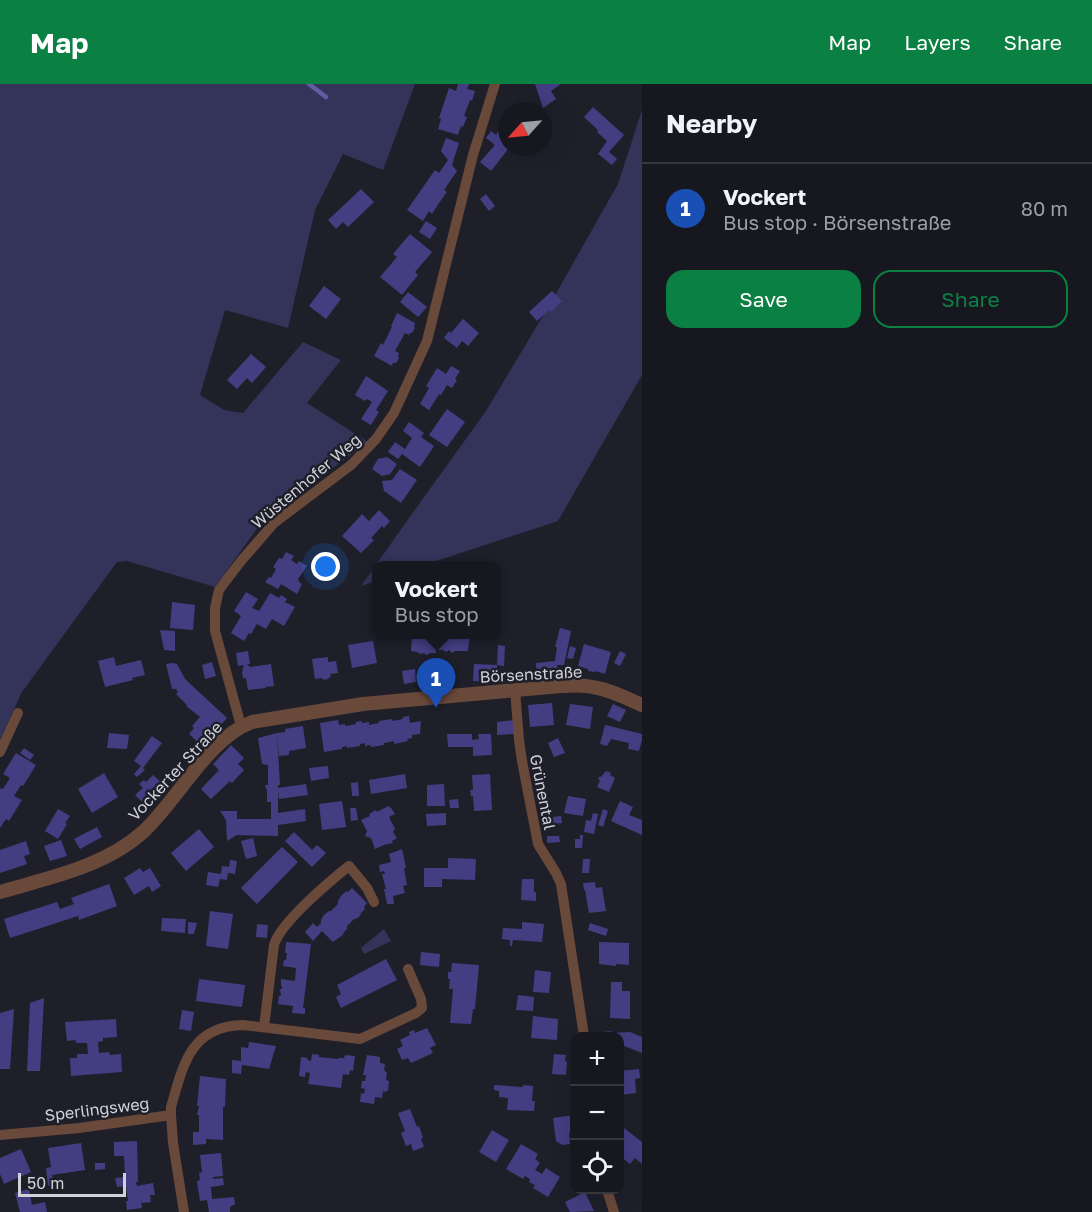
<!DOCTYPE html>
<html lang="en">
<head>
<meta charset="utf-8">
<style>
  :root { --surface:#171720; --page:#24242d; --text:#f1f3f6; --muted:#9e9fa5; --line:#36363e; --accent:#0b8043 }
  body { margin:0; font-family:"Golos Text",sans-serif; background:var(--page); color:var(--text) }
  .controls { position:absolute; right:18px; bottom:18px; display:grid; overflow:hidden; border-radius:12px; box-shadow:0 6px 24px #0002 }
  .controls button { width:54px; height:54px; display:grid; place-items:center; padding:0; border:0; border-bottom:2px solid var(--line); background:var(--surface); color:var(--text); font:30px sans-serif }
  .compass { position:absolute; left:498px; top:18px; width:54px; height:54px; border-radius:50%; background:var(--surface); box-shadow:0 6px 24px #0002; rotate:243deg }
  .scale { position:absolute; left:18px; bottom:15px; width:108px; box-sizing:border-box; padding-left:6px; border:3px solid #d1d2d9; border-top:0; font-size:16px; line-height:21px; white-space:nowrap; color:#d1d2d9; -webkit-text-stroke:4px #1f1f2a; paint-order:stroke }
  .you { position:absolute; left:326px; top:483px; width:21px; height:21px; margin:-15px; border:4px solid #fff; border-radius:50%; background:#1a73e8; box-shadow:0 0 0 9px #1a73e833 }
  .badge { display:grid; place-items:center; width:39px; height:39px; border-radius:50%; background:var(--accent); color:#fff; font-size:20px; font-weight:700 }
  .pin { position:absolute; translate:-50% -50px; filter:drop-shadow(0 2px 3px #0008) }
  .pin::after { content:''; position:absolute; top:32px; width:21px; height:18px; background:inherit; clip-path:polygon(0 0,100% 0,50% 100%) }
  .popup { position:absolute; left:372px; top:477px; width:129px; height:78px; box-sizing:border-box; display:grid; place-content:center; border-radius:12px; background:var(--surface); filter:drop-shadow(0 2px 4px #0005); font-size:20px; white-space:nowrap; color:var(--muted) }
  .popup b { font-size:22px; color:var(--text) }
  .popup::after { content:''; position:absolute; left:50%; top:100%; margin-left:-12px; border:12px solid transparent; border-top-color:var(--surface) }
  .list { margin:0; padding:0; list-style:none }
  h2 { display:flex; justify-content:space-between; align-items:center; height:78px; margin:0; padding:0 24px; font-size:26px }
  h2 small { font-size:20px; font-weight:400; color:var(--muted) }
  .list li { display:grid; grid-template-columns:39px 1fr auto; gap:18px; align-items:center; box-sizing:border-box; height:90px; padding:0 24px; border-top:2px solid var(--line) }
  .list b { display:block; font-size:22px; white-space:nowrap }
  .list p { margin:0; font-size:20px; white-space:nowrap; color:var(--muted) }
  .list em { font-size:20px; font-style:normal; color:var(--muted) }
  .actions { display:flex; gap:12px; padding:18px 24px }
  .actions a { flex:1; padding:14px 0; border:2px solid var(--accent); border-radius:18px; text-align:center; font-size:21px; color:var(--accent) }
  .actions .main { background:var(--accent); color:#fff }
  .icon { flex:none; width:33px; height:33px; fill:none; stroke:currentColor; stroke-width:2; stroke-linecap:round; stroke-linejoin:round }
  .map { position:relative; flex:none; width:642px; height:1128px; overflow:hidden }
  header { display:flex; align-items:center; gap:36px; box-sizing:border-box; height:84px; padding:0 30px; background:var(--accent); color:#fff }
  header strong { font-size:28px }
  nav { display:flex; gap:33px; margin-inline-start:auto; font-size:21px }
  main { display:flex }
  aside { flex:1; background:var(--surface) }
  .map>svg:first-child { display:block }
  .green { fill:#34335a }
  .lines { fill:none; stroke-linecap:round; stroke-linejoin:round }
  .stream { stroke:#605da4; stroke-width:4.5 }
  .building { fill:#433e82 }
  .minor { stroke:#69493a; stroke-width:10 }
  .tertiary { stroke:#69493a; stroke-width:14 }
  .labels { text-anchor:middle; stroke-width:5; stroke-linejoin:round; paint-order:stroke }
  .street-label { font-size:16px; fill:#d1d2d9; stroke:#1f1f2a }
</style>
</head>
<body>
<header>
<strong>Map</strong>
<nav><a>Map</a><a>Layers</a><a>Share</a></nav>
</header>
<main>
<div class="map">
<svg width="642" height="1128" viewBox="0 0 642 1128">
  <rect width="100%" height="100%" fill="#1f1f2a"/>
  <path class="green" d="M 0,0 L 415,0 L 383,86 L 343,70 L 315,126 L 288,244 L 225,226 L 200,311 L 224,326 L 243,329 L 303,258 L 341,276 L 307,319 L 368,358 L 264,435 L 215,503 L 127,477 L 117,478 L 22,608 L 0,655 Z
    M 642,26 L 642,291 L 558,437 L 424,481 L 376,482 L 376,497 L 361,502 L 414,427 L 486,327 L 550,220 L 618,100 Z
    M 384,845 L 391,857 L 364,870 L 361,864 Z"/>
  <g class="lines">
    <path class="stream" d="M 309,0 L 326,13"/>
  </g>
  <path class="building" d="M 458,0 L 469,0 L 467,5 L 475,7 L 472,17 L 470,16 L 464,32 L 467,33 L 463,43 L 461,42 L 458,51 L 438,45 L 441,35 L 439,34 L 449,4 L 456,7 Z
    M 535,0 L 561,0 L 551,7 L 556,15 L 543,24 Z
    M 593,23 L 624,51 L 609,68 L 617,75 L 612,81 L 598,70 L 607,57 L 597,48 L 598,46 L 584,33 Z
    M 500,44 L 507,49 L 506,62 L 509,64 L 491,87 L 480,78 L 495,61 L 486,54 L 491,47 L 496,51 Z
    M 446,54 L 459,59 L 452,81 L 457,87 L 444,106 L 447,108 L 439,119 L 432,130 L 429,127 L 423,137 L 407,126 L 435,86 L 439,89 L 448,76 L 441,67 Z
    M 361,105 L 374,118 L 348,143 L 343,138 L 336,145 L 328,136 Z
    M 486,110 L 495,122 L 489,127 L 480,115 Z
    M 426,137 L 437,144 L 430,155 L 419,148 Z
    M 410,150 L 432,168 L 415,188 L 418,191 L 402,211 L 380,193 L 397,173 L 393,170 Z
    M 324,202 L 341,215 L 326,235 L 309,222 Z
    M 552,207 L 562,217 L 551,228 L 549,226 L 537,237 L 529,228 Z
    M 408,208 L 427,223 L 418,233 L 400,218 Z
    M 397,229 L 415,239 L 414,242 L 415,244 L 412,249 L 410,249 L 409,251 L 405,249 L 395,267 L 399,269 L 398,272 L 399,274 L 396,279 L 393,279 L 392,282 L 374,272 L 381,259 L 383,261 L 392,243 L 391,242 Z
    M 463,235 L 479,249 L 468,262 L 462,257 L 457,264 L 444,254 L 449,247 L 451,249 Z
    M 251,270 L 266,283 L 252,299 L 247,294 L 237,305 L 227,296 Z
    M 451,282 L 460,287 L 455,295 L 457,296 L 452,304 L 447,301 L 441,311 L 439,310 L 429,326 L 420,320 L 429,304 L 426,302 L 437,284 L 446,290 Z
    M 366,292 L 388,307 L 376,326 L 379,328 L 371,341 L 361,335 L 372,318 L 367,315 L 365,317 L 355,311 Z
    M 447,325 L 465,338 L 447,363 L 429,351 Z
    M 409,338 L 424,349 L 421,353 L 434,362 L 420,383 L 402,370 L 398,375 L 388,368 L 395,358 L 405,365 L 412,354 L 403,347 Z
    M 387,373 L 397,380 L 390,390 L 382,392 L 372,385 L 378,375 Z
    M 400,385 L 417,396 L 401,419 L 384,407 L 382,397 L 392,396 Z
    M 379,426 L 390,437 L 384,444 L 382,442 L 371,454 L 374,456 L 361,469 L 342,452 L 362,430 L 369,437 Z
    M 286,468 L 294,472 L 291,476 L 297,480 L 299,477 L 307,482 L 298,495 L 299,498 L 302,500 L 297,510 L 281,500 L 278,505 L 265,498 L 269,493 L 271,494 L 276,485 L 273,483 L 279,474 L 282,475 Z
    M 246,508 L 258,515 L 252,524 L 259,527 L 270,509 L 279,514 L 281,511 L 287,515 L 285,518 L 295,523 L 284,542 L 272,535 L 266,545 L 257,540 L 251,550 L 249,549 L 244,557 L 231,549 L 241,532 L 234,527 Z
    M 172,518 L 195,521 L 193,546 L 170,544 Z
    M 560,544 L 571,547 L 564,581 L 557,581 L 558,593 L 537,595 L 536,579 L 555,577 L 557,563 L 555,563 Z
    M 160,546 L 175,547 L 175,567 L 164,566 Z
    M 412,550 L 470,550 L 468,567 L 455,567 L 452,569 L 449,566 L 446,568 L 443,566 L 436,566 L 436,569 L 430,569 L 427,571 L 423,569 L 420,570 L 417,568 L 411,567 Z
    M 373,557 L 377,579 L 352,584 L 348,561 Z
    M 584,560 L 611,568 L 605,590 L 595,587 L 595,588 L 588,587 L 588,585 L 578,582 Z
    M 498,561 L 505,562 L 504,582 L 497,581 L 496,598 L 473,597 L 474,580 L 497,581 Z
    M 570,562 L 576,564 L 573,575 L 567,574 Z
    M 248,567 L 250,580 L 247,580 L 250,583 L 271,580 L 274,602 L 265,603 L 266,604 L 248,606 L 246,594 L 243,594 L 242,588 L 244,581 L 238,582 L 236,569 Z
    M 620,567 L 626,570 L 620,582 L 614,579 Z
    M 114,573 L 116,582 L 141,576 L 145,591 L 132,594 L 133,596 L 105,603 L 98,577 Z
    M 328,573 L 328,578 L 336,577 L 338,589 L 330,590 L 331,592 L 328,595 L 324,596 L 322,594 L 315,595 L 312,575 Z
    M 212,578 L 216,592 L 205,595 L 202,581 Z
    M 173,579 L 177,580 L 185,595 L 227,634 L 202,662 L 189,650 L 194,644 L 192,642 L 200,633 L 186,622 L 187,621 L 176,610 L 178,608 L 176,606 L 177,605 L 172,605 L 166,580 Z
    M 441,580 L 443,593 L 431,595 L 429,583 Z
    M 415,585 L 416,598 L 404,600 L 402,587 Z
    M 552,619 L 554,641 L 530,643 L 528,621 Z
    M 570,620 L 593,623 L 590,645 L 566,641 Z
    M 613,620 L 626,626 L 620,638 L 607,632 Z
    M 409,632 L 410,639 L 421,637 L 420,650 L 412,651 L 412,654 L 407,655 L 408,657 L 394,660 L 394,657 L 384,659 L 384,661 L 371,663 L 370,661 L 365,662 L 365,659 L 360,660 L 360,662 L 347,664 L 347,662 L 342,663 L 342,665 L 324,668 L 320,639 L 338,636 L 339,641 L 345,640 L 345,642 L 356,640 L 356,638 L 362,637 L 362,639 L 369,638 L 369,641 L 379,639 L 379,637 L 392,635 L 393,637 L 403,635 L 403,633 Z
    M 514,636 L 514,650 L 497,651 L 497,638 Z
    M 605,641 L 642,650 L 642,656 L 639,667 L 628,665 L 629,659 L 611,655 L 607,662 L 600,660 Z
    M 303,642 L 306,664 L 289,667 L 289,671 L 279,672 L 277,649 L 285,648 L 285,645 Z
    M 109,649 L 129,651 L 127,665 L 107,664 Z
    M 277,649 L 280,701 L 278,701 L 278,704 L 306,700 L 308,711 L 279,715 L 278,706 L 278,729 L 305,725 L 306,737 L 278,741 L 278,752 L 237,751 L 227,757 L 226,736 L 220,727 L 237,727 L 237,735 L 271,735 L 271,718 L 267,718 L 267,705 L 266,705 L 265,701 L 268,701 L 268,681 L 262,680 L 258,654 Z
    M 447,650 L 472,650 L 472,656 L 479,655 L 478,650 L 491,650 L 492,671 L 473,672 L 473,663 L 448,663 Z
    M 152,652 L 162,659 L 143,684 L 145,686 L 137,693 L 134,690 L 141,682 L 134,677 Z
    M 558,654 L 565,669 L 554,673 L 548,659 Z
    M 231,661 L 244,674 L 238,680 L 244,686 L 232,699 L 230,697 L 211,715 L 201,705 L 219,686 L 213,680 Z
    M 24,664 L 34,671 L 30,676 L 20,669 Z
    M 16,669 L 36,681 L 23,702 L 21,701 L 14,712 L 22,716 L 9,737 L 6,735 L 0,744 L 0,706 L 1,704 L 3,705 L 10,694 L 3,690 Z
    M 328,682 L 329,694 L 311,697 L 309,684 Z
    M 606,687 L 611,689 L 610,691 L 615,694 L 609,708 L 597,703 L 600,696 L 598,695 L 600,692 L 601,693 Z
    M 104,689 L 118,713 L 92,729 L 78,705 Z
    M 405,690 L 407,704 L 371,710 L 369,696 Z
    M 490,690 L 492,726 L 474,727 L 473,712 L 471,712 L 470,706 L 473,706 L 472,691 Z
    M 153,691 L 165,702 L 157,710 L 158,711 L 146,722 L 135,711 L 143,704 L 139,700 L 144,696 L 146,698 Z
    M 358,698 L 359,712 L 352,712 L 351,699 Z
    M 444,700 L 445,722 L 427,722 L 427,701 Z
    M 568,712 L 586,715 L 583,732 L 564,729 Z
    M 458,715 L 459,724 L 450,724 L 449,716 Z
    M 342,717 L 346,743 L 322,746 L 319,720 Z
    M 620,717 L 633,723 L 629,731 L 642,736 L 642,751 L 611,737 Z
    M 388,722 L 391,724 L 395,730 L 389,733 L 395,745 L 393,748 L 397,754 L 392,757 L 393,759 L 384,761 L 375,765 L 371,754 L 365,752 L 367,747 L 361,736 L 370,732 L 369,730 L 376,726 L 377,728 Z
    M 350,724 L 356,724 L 358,736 L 351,737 Z
    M 58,725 L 70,732 L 65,739 L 67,740 L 58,755 L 45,747 Z
    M 603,725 L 608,727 L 603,743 L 598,741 Z
    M 446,729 L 446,741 L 427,742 L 426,730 Z
    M 593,729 L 598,730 L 594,750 L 584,748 L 586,736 L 591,737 Z
    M 561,732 L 562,739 L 545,741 L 544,734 Z
    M 97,743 L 102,753 L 80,765 L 74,755 Z
    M 199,745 L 214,763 L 186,787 L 171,769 Z
    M 294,748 L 312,766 L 317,761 L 326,769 L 312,783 L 285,757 Z
    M 580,751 L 583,751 L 582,764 L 575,764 L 575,755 L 580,755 Z
    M 547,752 L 559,752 L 560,758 L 547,759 Z
    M 253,754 L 257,772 L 246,775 L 241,757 Z
    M 61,756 L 67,772 L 50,777 L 44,762 Z
    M 26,757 L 30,770 L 24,772 L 27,780 L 0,789 L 0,766 Z
    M 282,763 L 298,778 L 257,820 L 241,804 Z
    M 402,765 L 406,784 L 404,784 L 407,801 L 403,802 L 405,809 L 393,812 L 394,820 L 387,820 L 384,805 L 386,805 L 382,790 L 385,790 L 384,787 L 380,788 L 379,781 L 391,778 L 389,770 Z
    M 448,774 L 476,775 L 475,796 L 442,795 L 442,803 L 424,803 L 424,784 L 448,784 Z
    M 583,775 L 590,775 L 589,789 L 582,789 Z
    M 230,776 L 237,777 L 235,790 L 228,789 L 227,796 L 220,795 L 218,803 L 206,801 L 208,788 L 221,790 L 222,782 L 229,783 Z
    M 140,784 L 143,788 L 150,784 L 161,802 L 152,808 L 149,802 L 134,811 L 124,794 Z
    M 522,795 L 534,795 L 534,808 L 536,808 L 536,817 L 521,816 Z
    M 595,798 L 596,804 L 602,803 L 606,827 L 589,829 L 585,806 L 584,806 L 583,799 Z
    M 109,800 L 117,822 L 79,836 L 78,832 L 10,854 L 4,835 L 57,818 L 60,825 L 74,820 L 71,814 Z
    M 352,804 L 367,819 L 364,823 L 365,825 L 360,830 L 361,831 L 356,835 L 354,835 L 347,842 L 347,845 L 343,849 L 344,850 L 333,858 L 322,847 L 313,857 L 305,848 L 313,839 L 317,843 L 321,839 L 321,836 L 324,831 L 329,827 L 331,827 L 338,820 L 338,817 L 341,812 L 346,807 L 348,808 Z
    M 210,827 L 233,830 L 228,865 L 206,862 Z
    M 162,834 L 186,835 L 185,849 L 161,847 Z
    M 188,838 L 197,839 L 194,850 L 188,850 Z
    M 522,838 L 544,840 L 542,858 L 513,856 L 512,862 L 510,862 L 510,856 L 502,855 L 503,844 L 522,845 Z
    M 590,839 L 608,845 L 606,852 L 588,846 Z
    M 257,840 L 268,841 L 267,854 L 256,853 Z
    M 286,858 L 311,860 L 303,924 L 305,924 L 305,930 L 292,929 L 293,922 L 278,920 L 279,912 L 281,912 L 280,905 L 282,905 L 282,902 L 281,902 L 281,895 L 295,897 L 296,884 L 283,882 L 284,876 L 286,876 L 287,869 L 285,869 Z
    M 599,858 L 629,859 L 629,881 L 616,880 L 616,882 L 599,880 Z
    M 421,868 L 440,870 L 439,883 L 420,881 Z
    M 386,875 L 397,896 L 341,924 L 336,913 L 341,910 L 337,901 Z
    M 452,879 L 479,881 L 475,925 L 473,925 L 471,940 L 450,939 L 453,905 L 449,905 L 450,895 L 448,895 L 448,888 L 451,888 Z
    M 535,886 L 551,888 L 549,909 L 533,908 Z
    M 199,895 L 245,901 L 242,923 L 196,917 Z
    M 611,898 L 622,898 L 622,907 L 630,907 L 630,935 L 610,934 Z
    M 518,911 L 534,913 L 533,927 L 516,926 Z
    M 44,914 L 40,987 L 27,987 L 30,919 Z
    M 14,925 L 10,985 L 0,985 L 0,929 Z
    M 182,926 L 194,928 L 191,947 L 179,945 Z
    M 533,932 L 558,935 L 557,956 L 531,954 Z
    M 116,935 L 117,953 L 103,954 L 103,957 L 98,958 L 99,969 L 109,968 L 110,971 L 121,970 L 122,988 L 71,992 L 70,974 L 77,974 L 77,970 L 88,970 L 87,959 L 76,959 L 76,956 L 67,957 L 65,938 Z
    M 427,944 L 436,961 L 430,964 L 433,969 L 411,979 L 408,974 L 402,976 L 397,965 L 403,962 L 400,956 L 410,951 L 409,948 L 414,946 L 415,949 Z
    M 611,947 L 612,949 L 630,948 L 642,953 L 642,969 L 624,962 L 624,963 L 620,964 L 620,952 L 595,952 L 595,949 Z
    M 249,958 L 276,962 L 269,985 L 242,981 L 241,990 L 232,989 L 232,976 L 241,977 L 241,963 L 248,964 Z
    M 312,970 L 319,971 L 319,973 L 338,975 L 338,974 L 344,974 L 345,971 L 355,972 L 353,987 L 350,986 L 349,991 L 343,990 L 341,1004 L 308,1000 L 310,989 L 306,988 L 305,993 L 299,992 L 301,973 L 308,974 L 307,976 L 311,977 Z
    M 554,970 L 566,971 L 565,977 L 567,978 L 566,991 L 552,990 Z
    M 367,971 L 380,973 L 380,979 L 385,980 L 384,986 L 387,989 L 386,996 L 389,997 L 388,1006 L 386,1008 L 383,1007 L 382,1014 L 375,1013 L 374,1020 L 360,1018 L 361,1009 L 364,1010 L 365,1005 L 361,1004 L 362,997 L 365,997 L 366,991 L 363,991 Z
    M 639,985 L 640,994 L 635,995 L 636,1009 L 620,1011 L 620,987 Z
    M 200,992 L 226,995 L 225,1023 L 223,1023 L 223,1056 L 206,1055 L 206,1060 L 193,1061 L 193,1048 L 199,1048 L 199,1031 L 197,1031 L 199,1022 L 197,1022 Z
    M 494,1001 L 523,1003 L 523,1001 L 533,1002 L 532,1017 L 535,1017 L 534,1027 L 507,1026 L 508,1014 L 499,1013 L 499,1007 L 494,1006 Z
    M 410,1025 L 417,1043 L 419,1042 L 423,1054 L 421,1055 L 424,1063 L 413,1067 L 411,1060 L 406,1062 L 401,1049 L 405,1047 L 398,1029 Z
    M 574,1031 L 574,1049 L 569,1049 L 570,1060 L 562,1061 L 556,1057 L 553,1034 Z
    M 624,1044 L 642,1058 L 642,1080 L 635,1074 L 630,1080 L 620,1072 L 620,1049 Z
    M 492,1046 L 509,1056 L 496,1078 L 479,1068 Z
    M 137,1057 L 138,1098 L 136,1098 L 137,1102 L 153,1099 L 155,1111 L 150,1111 L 151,1118 L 142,1119 L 141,1118 L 142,1124 L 127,1126 L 126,1117 L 128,1117 L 126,1102 L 117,1103 L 115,1094 L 125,1093 L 124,1072 L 114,1072 L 114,1058 Z
    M 81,1059 L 85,1086 L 52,1091 L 54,1101 L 48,1102 L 46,1084 L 51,1083 L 48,1064 Z
    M 521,1060 L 538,1070 L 535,1075 L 540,1079 L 535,1086 L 542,1090 L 546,1084 L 560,1093 L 548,1113 L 533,1104 L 535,1101 L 529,1098 L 530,1095 L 525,1092 L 523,1095 L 506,1085 Z
    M 21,1065 L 31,1088 L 4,1100 L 0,1090 L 0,1074 Z
    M 221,1069 L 223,1092 L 213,1093 L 213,1095 L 223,1094 L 224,1101 L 211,1103 L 212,1115 L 234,1113 L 235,1120 L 230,1123 L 230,1128 L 209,1128 L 207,1116 L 200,1117 L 197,1097 L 200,1096 L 199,1089 L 202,1088 L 200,1071 Z
    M 95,1079 L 105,1079 L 105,1085 L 95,1086 Z
    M 29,1105 L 32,1121 L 45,1118 L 47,1128 L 20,1128 L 15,1109 Z
    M 585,1108 L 594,1127 L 570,1128 L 565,1118 Z"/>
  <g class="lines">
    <path class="minor" d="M 515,606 L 519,656 L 522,677 L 538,760 L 556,789 L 561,800 L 584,952
      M 241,642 L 215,547 L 215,524 L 219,506 L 228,494 L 241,477 L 274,439 L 351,381 L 376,355 L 394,329 L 427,257 L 473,71 L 495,0
      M 0,668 L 18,629
      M 264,943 L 274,861 C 280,839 330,797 349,782 L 367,804 L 374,818
      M 171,1031 L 171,1023 C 183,982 190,942 243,941 L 360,955 L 416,929 L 422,924 L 421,915 L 408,885
      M 0,1051 L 79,1044 L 171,1031 L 173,1059 L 184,1128
      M 607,1106 L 614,1128"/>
    <path class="tertiary" d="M 0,808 C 48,794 104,783 143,748 C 178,716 207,655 252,638 L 363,620 L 561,602 C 569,602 578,601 586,602 C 606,604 624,613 642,621"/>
  </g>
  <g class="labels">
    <g class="street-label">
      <text transform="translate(306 397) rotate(-40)" y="6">Wüstenhofer Weg</text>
      <text transform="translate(531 590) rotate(-3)" y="6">Börsenstraße</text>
      <text transform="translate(175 687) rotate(-47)" y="6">Vockerter Straße</text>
      <text transform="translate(543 708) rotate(79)" y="6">Grünental</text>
      <text transform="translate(97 1025) rotate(-7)" y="6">Sperlingsweg</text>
    </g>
  </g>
</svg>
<div class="controls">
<button>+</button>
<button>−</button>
<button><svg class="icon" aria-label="locate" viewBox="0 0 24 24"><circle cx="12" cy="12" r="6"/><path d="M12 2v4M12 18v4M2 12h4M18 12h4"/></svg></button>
</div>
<svg class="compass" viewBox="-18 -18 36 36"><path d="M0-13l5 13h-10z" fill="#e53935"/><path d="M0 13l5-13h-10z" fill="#9e9fa5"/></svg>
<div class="scale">50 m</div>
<div class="you"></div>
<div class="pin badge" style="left:436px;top:624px;background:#1a4fb4">1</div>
<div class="popup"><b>Vockert</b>Bus stop</div>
</div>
<aside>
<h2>Nearby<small></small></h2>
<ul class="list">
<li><span class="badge" style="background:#1a4fb4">1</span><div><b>Vockert</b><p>Bus stop · Börsenstraße</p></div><em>80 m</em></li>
</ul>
<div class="actions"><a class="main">Save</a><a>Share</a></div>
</aside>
</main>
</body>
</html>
